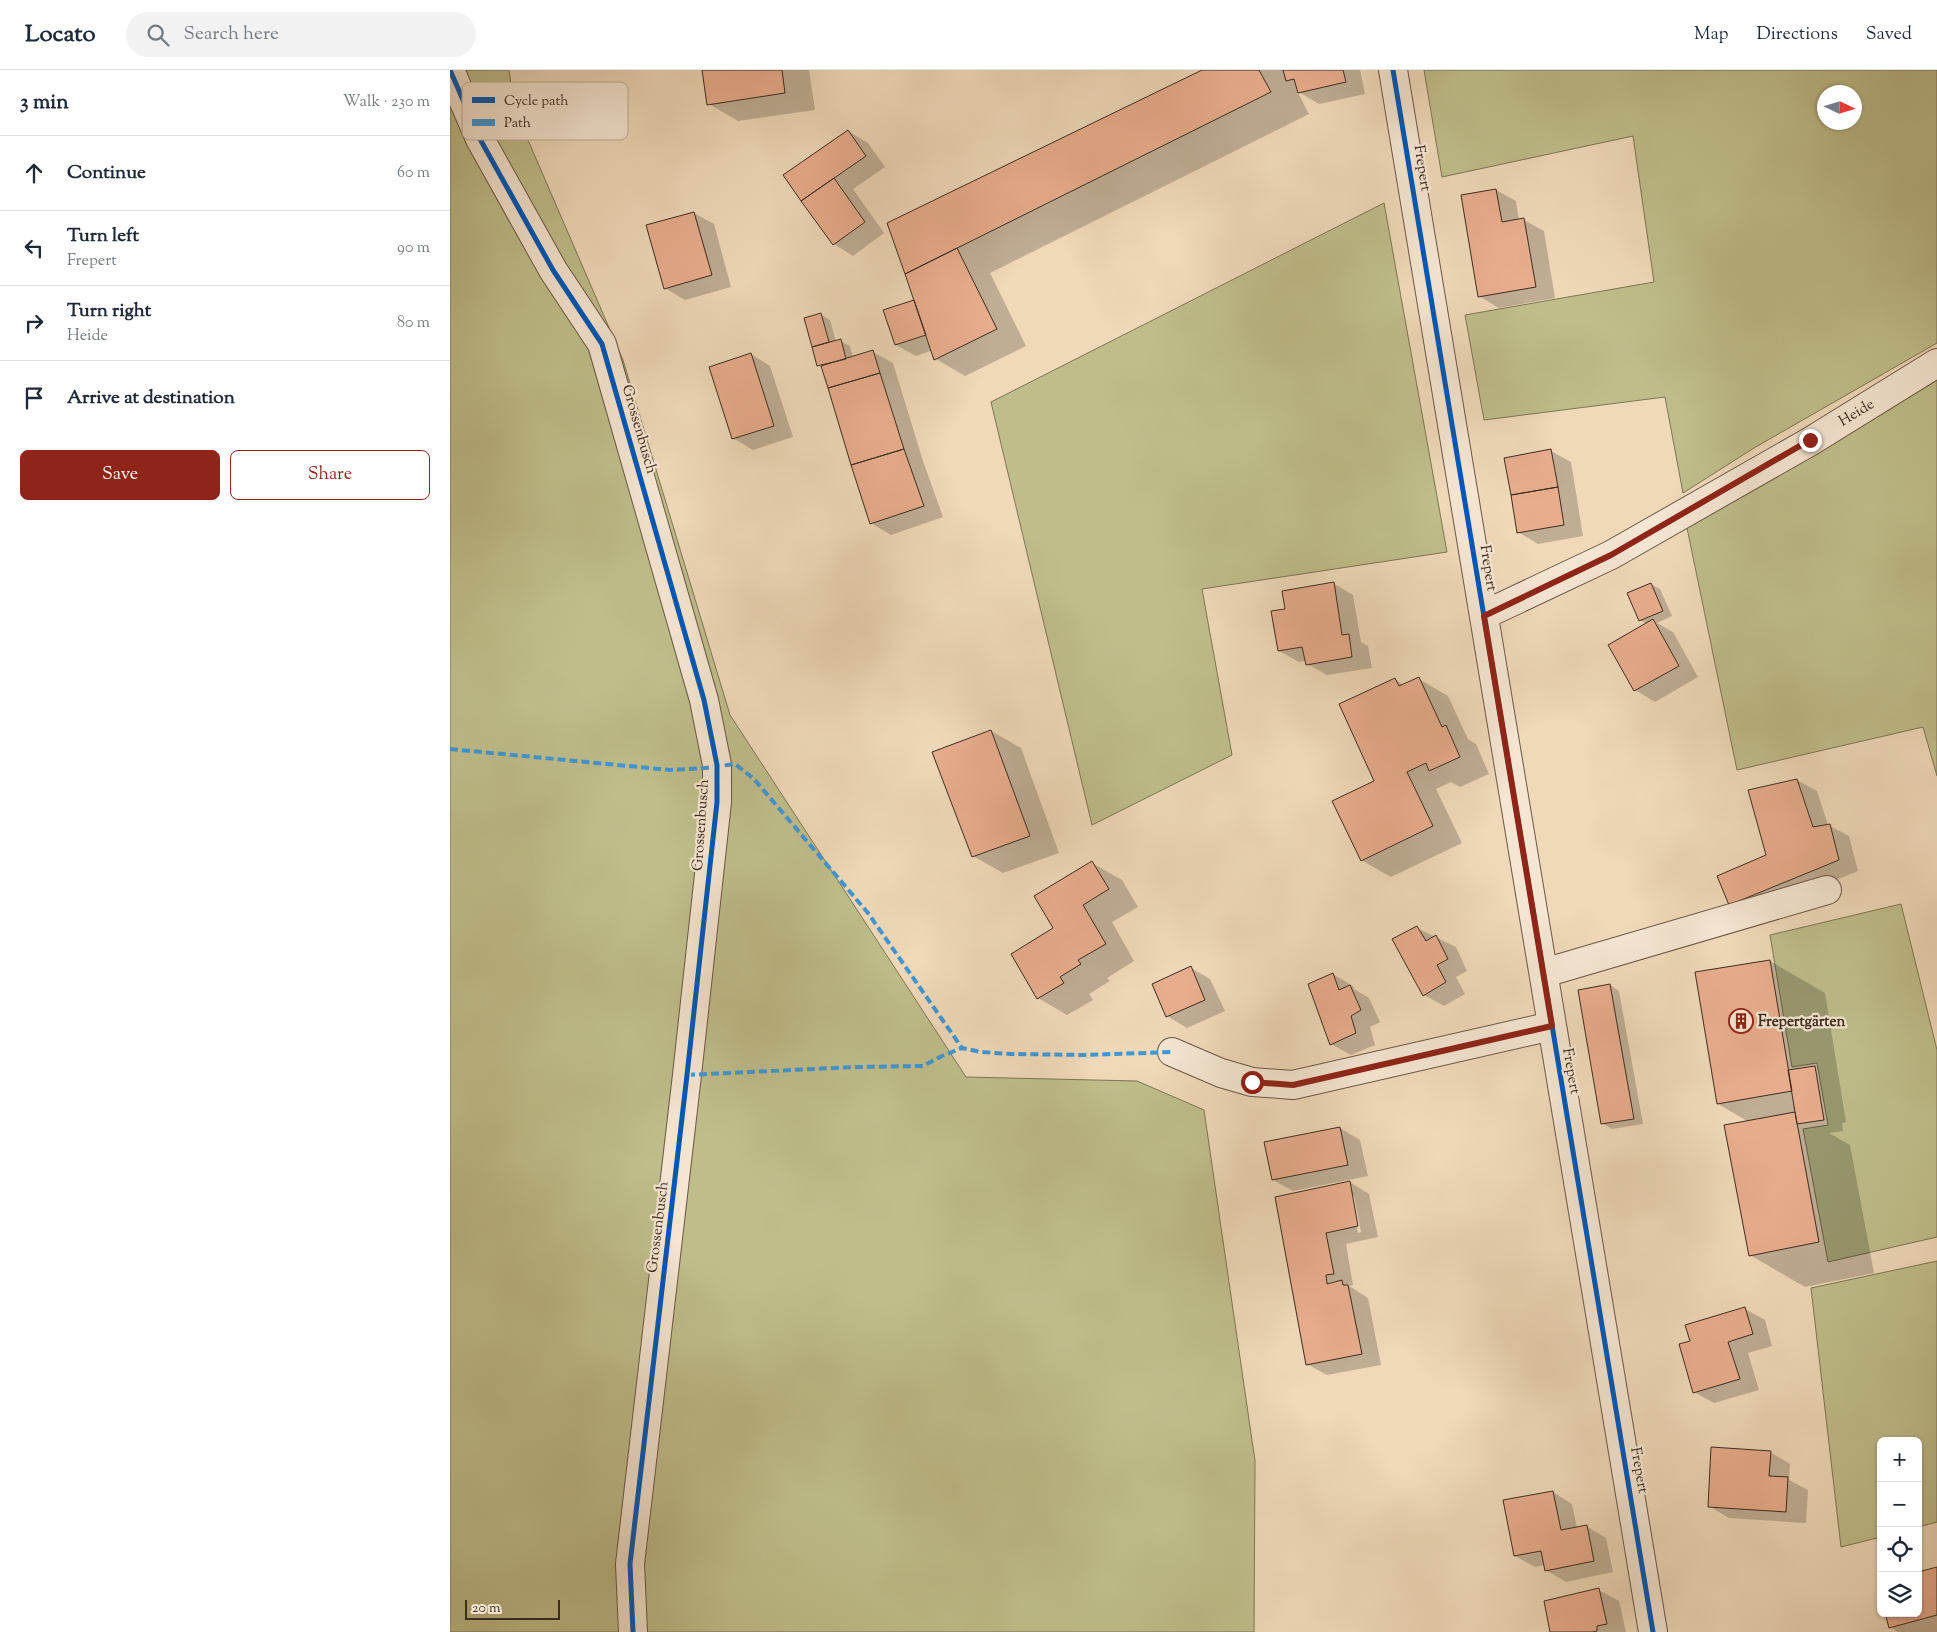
<!DOCTYPE html>
<html lang="en">
<head>
<meta charset="utf-8">
<style>
  :root { --surface:#fff; --page:#f2f2f3; --text:#1f2937; --muted:#747a83; --line:#e0e1e3; --accent:#8f2418 }
  body { margin:0; font-family:"Sorts Mill Goudy",serif; background:var(--page); color:var(--text) }
  .controls { position:absolute; right:15px; bottom:15px; display:grid; overflow:hidden; border-radius:8px; box-shadow:0 1px 4px #0004 }
  .controls button { width:45px; height:45px; display:grid; place-items:center; padding:0; border:0; border-bottom:1px solid var(--line); background:var(--surface); color:var(--text); font:25px sans-serif }
  .compass { position:absolute; left:1367px; top:15px; width:45px; height:45px; border-radius:50%; background:var(--surface); box-shadow:0 1px 4px #0004; rotate:94deg }
  .scale { position:absolute; left:15px; bottom:12px; width:95px; box-sizing:border-box; padding-left:5px; border:2px solid #3d2c20; border-top:0; font-size:14px; line-height:18px; white-space:nowrap; color:#3d2c20; -webkit-text-stroke:4px #f5e6d2; paint-order:stroke }
  .stop { position:absolute; width:15px; height:15px; margin:-11px; border:4px solid #8f2418; border-radius:50%; background:#fff }
  .stop.end { background:#8f2418; border-color:#fff; box-shadow:0 1px 5px #0008 }
  .list { margin:0; padding:0; list-style:none }
  h2 { display:flex; justify-content:space-between; align-items:center; height:65px; margin:0; padding:0 20px; font-size:21px }
  h2 small { font-size:16px; font-weight:400; color:var(--muted) }
  .list li { display:grid; grid-template-columns:32px 1fr auto; gap:15px; align-items:center; box-sizing:border-box; height:75px; padding:0 20px; border-top:1px solid var(--line) }
  .list b { display:block; font-size:19px; white-space:nowrap }
  .list p { margin:0; font-size:16px; white-space:nowrap; color:var(--muted) }
  .list em { font-size:16px; font-style:normal; color:var(--muted) }
  .actions { display:flex; gap:10px; padding:15px 20px }
  .actions a { flex:1; padding:11px 0; border:1px solid var(--accent); border-radius:8px; text-align:center; font-size:18px; color:var(--accent) }
  .actions .main { background:var(--accent); color:#fff }
  .icon { flex:none; width:28px; height:28px; fill:none; stroke:currentColor; stroke-width:2; stroke-linecap:round; stroke-linejoin:round }
  .map { position:relative; flex:none; width:1487px; height:1562px; overflow:hidden }
  header { display:flex; align-items:center; gap:30px; box-sizing:border-box; height:70px; padding:0 25px; background:var(--surface); border-bottom:1px solid var(--line) }
  header strong { font-size:24px }
  nav { display:flex; gap:28px; margin-inline-start:auto; font-size:18px }
  .search { width:350px; height:45px; background:var(--page); display:flex; align-items:center; gap:12px; box-sizing:border-box; padding:0 18px; border-radius:28px; color:var(--muted); font-size:19px }
  main { display:flex }
  aside { flex:1; background:var(--surface) }
  .map>svg:first-child { display:block }
  .green { fill:#bfbe8b; stroke:#7e7556; fill-rule:evenodd }
  .shadow { fill:#0003; fill-rule:evenodd }
  .building { fill:#e8ad8d; stroke:#3d2c20 }
  .lines { fill:none; stroke-linecap:round; stroke-linejoin:round }
  .minor-casing { stroke:#6a5746; stroke-width:30 }
  .minor { stroke:#f5e6d2; stroke-width:28 }
  .quiet { stroke:#3f96d5; stroke-width:4; stroke-dasharray:8 4; stroke-linecap:butt }
  .cycleway-casing { stroke:#f5e6d2; stroke-width:8 }
  .cycleway { stroke:#0057b8; stroke-width:5 }
  .route { stroke:#8f2418; stroke-width:6 }
  .labels { text-anchor:middle; stroke-width:4.5; stroke-linejoin:round; paint-order:stroke }
  .street-label { font-size:15px; fill:#3d2c20; stroke:#f5e6d2 }
  .poi-label { font-size:15px; font-weight:bold; fill:#3d2c20; stroke:#f5e6d2; text-anchor:start }
  .key { fill:#f5e6d2; stroke:#beae9d; stroke-width:1 }
  .key-label { font-size:14px; fill:#3d2c20 }
</style>
</head>
<body>
<header>
<strong>Locato</strong>
<div class="search"><svg class="icon" aria-label="search" viewBox="0 0 24 24"><circle cx="10" cy="10" r="6"/><path d="M15 15l6 6"/></svg>Search here</div>
<nav><a>Map</a><a>Directions</a><a>Saved</a></nav>
</header>
<main>
<aside>
<h2>3 min<small>Walk · 230 m</small></h2>
<ul class="list">
<li><svg class="icon" aria-label="ahead" viewBox="0 0 24 24"><path d="M12 20V5M6 11l6-6 6 6"/></svg><div><b>Continue</b></div><em>60 m</em></li>
<li><svg class="icon" aria-label="left" viewBox="0 0 24 24"><path d="M17 20v-9H6M10 6l-5 5 5 5"/></svg><div><b>Turn left</b><p>Frepert</p></div><em>90 m</em></li>
<li><svg class="icon" aria-label="right" viewBox="0 0 24 24"><path d="M7 20v-9h11M14 6l5 5-5 5"/></svg><div><b>Turn right</b><p>Heide</p></div><em>80 m</em></li>
<li><svg class="icon" aria-label="arrive" viewBox="0 0 24 24"><path d="M6 21V4h12l-3 4 3 4H6"/></svg><div><b>Arrive at destination</b></div></li>
</ul>
<div class="actions"><a class="main">Save</a><a>Share</a></div>
</aside>
<div class="map">
<svg width="1487" height="1562" viewBox="0 0 1487 1562">
  <rect width="100%" height="100%" fill="#efd9b9"/>
  <filter id="stains"><feTurbulence type="fractalNoise" baseFrequency=".004" numOctaves="4"/><feColorMatrix values="0 0 0 0 .2 0 0 0 0 .09 0 0 0 0 .02 0 0 0 .5 -.17"/></filter>
  <radialGradient id="worn" r=".72"><stop offset=".6" stop-color="#630" stop-opacity="0"/><stop offset="1" stop-color="#630" stop-opacity=".3"/></radialGradient>
  <path class="green" d="M 0,0 L 59,0 L 65,40 L 173,290 L 280,645 L 516,1007 L 687,1011 L 754,1040 L 805,1391 L 804,1562 L 0,1562 Z
    M 974,0 L 1487,0 L 1487,273 L 1304,378 L 1233,423 L 1215,327 L 1034,350 L 1015,245 L 1204,212 L 1183,66 L 992,107 ZM 1374,22 L 1404,22 L 1404,52 L 1374,52 Z
    M 934,133 L 997,482 L 752,519 L 782,685 L 642,755 L 541,332 Z
    M 1487,309 L 1487,706 L 1473,657 L 1287,700 L 1237,458 Z
    M 1451,834 L 1487,980 L 1487,1167 L 1378,1192 L 1353,1059 L 1378,1055 L 1367,993 L 1342,997 L 1320,865 Z
    M 1487,1191 L 1487,1452 L 1468,1457 L 1468,1371 L 1431,1371 L 1431,1467 L 1391,1477 L 1361,1218 Z"/>
  <path class="shadow" d="M 254,0 L 359,0 L 365,40 L 288,51 L 259,34 Z
    M 755,0 L 910,0 L 915,24 L 869,34 L 847,21 L 859,44 L 540,203 L 576,276 L 515,306 L 486,289 L 483,280 L 466,286 L 446,275 L 466,231 L 457,203 Z
    M 398,61 L 418,73 L 435,97 L 403,119 L 434,163 L 403,186 L 384,174 L 335,105 Z
    M 1046,120 L 1066,131 L 1069,150 L 1074,150 L 1094,161 L 1105,228 L 1049,238 L 1029,226 L 1013,126 Z
    M 244,143 L 264,154 L 281,217 L 235,230 L 215,218 Z
    M 370,244 L 380,250 L 386,272 L 390,271 L 400,276 L 403,287 L 423,282 L 443,293 L 473,391 L 493,447 L 441,465 L 421,453 L 372,297 L 369,295 L 356,249 Z
    M 301,284 L 320,296 L 343,367 L 303,380 L 283,368 Z
    M 1101,381 L 1121,392 L 1133,466 L 1088,474 L 1068,462 Z
    M 883,513 L 903,525 L 911,572 L 918,576 L 922,598 L 877,605 L 857,594 L 856,591 L 849,592 L 829,581 L 836,540 Z
    M 1201,514 L 1210,519 L 1222,546 L 1207,553 L 1223,562 L 1248,607 L 1205,632 L 1185,620 L 1160,576 L 1197,554 L 1190,550 Z
    M 969,609 L 998,626 L 1018,669 L 1026,674 L 1039,704 L 1010,717 L 1001,712 L 986,719 L 1012,773 L 941,807 L 911,790 L 945,610 L 954,615 Z
    M 541,661 L 571,678 L 609,783 L 553,803 L 523,786 Z
    M 1347,710 L 1367,721 L 1378,755 L 1399,766 L 1408,801 L 1300,845 L 1280,834 L 1318,786 Z
    M 642,793 L 672,810 L 688,837 L 662,852 L 684,891 L 657,908 L 660,911 L 639,924 L 643,930 L 617,945 L 588,928 L 605,859 Z
    M 967,858 L 1006,877 L 1017,901 L 1006,907 L 1015,924 L 994,936 L 974,925 Z
    M 1320,891 L 1375,923 L 1396,1052 L 1392,1053 L 1393,1061 L 1379,1063 L 1400,1075 L 1424,1203 L 1355,1217 L 1300,1185 L 1299,1052 L 1268,1034 Z
    M 741,898 L 760,909 L 775,941 L 737,958 L 717,946 Z
    M 883,904 L 903,916 L 904,919 L 919,928 L 930,952 L 920,957 L 925,975 L 901,985 L 881,974 Z
    M 1160,915 L 1169,921 L 1193,1054 L 1162,1059 L 1152,1053 Z
    M 890,1058 L 910,1070 L 918,1106 L 843,1121 L 823,1110 Z
    M 900,1112 L 919,1124 L 928,1167 L 896,1174 L 903,1215 L 899,1216 L 918,1228 L 931,1295 L 877,1305 L 857,1294 L 826,1128 ZM 901,1126 L 904,1126 L 911,1162 L 908,1163 Z
    M 1295,1239 L 1315,1250 L 1322,1276 L 1298,1283 L 1309,1320 L 1264,1333 L 1244,1322 Z
    M 1320,1382 L 1340,1394 L 1339,1410 L 1358,1420 L 1356,1453 L 1279,1448 L 1259,1436 Z
    M 1103,1422 L 1122,1434 L 1127,1458 L 1136,1456 L 1156,1468 L 1163,1502 L 1116,1512 L 1096,1500 L 1095,1495 L 1085,1497 L 1065,1486 Z
    M 1487,1498 L 1487,1562 L 1448,1562 L 1440,1557 L 1468,1543 Z
    M 1149,1520 L 1169,1531 L 1176,1562 L 1102,1562 Z"/>
  <path class="building" d="M 252,0 L 332,0 L 335,23 L 257,35 Z
    M 752,0 L 809,0 L 821,22 L 455,204 L 437,153 Z
    M 833,0 L 893,0 L 896,12 L 848,23 L 844,9 L 836,11 Z
    M 398,60 L 416,86 L 351,131 L 333,105 Z
    M 384,108 L 415,152 L 383,175 L 351,131 Z
    M 1046,119 L 1052,152 L 1074,148 L 1086,217 L 1028,227 L 1011,125 Z
    M 244,142 L 262,205 L 214,219 L 196,155 Z
    M 507,178 L 547,259 L 484,290 L 455,204 Z
    M 464,230 L 476,265 L 445,275 L 433,240 Z
    M 371,243 L 379,272 L 362,277 L 354,248 Z
    M 391,269 L 396,289 L 367,296 L 362,277 Z
    M 423,280 L 430,303 L 378,318 L 371,296 Z
    M 301,283 L 324,356 L 282,369 L 259,297 Z
    M 430,303 L 454,379 L 401,395 L 378,318 Z
    M 454,379 L 474,436 L 420,454 L 401,395 Z
    M 1101,379 L 1108,417 L 1061,425 L 1054,388 Z
    M 1108,417 L 1114,455 L 1067,463 L 1061,425 Z
    M 884,512 L 892,565 L 899,564 L 902,587 L 856,595 L 852,577 L 828,581 L 821,541 L 835,539 L 832,521 Z
    M 1201,513 L 1213,541 L 1189,551 L 1177,523 Z
    M 1203,549 L 1229,596 L 1184,621 L 1158,575 Z
    M 969,607 L 992,657 L 996,655 L 1010,687 L 979,701 L 976,693 L 957,702 L 983,756 L 911,791 L 882,731 L 924,711 L 889,634 L 945,608 L 949,616 Z
    M 541,660 L 580,766 L 522,787 L 482,682 Z
    M 1347,709 L 1363,757 L 1380,754 L 1389,790 L 1279,835 L 1267,806 L 1316,785 L 1298,720 Z
    M 642,791 L 659,819 L 633,835 L 656,874 L 628,890 L 631,894 L 610,907 L 614,913 L 587,929 L 561,884 L 603,858 L 584,826 Z
    M 967,856 L 976,871 L 986,865 L 998,889 L 987,895 L 996,912 L 973,926 L 942,869 Z
    M 1320,890 L 1342,1021 L 1267,1034 L 1245,902 Z
    M 741,896 L 755,930 L 716,947 L 702,914 Z
    M 883,903 L 889,920 L 900,915 L 911,940 L 901,946 L 906,963 L 880,975 L 858,914 Z
    M 1160,914 L 1184,1049 L 1151,1054 L 1128,920 Z
    M 1365,996 L 1374,1050 L 1347,1054 L 1338,1000 Z
    M 1345,1042 L 1369,1172 L 1299,1186 L 1274,1055 Z
    M 890,1057 L 898,1095 L 822,1110 L 814,1072 Z
    M 900,1111 L 908,1156 L 876,1163 L 884,1204 L 876,1205 L 877,1214 L 892,1210 L 893,1215 L 898,1215 L 912,1284 L 856,1295 L 825,1127 Z
    M 1295,1237 L 1303,1264 L 1278,1272 L 1290,1309 L 1243,1323 L 1229,1274 L 1240,1271 L 1235,1255 Z
    M 1261,1377 L 1321,1381 L 1319,1406 L 1338,1407 L 1336,1442 L 1258,1437 Z
    M 1103,1421 L 1111,1460 L 1137,1455 L 1144,1491 L 1095,1501 L 1091,1481 L 1064,1486 L 1053,1430 Z
    M 1487,1497 L 1487,1545 L 1439,1558 L 1435,1543 L 1468,1543 L 1468,1502 Z
    M 1149,1518 L 1157,1554 L 1147,1556 L 1147,1561 L 1142,1562 L 1100,1562 L 1094,1531 Z"/>
  <g class="lines">
    <defs>
      <path id="minor" d="M 0,0 L 30,69 L 103,200 L 152,274 L 254,630 L 267,695 L 267,732 L 237,1005 L 180,1494 L 183,1562
        M 943,0 L 1203,1562
        M 1034,545 L 1161,485 L 1361,371 L 1487,293
        M 1094,903 L 1377,820
        M 722,982 L 771,1003 L 802,1012 L 843,1015 L 1102,956"/>
    </defs>
    <use href="#minor" class="minor-casing"/>
    <use href="#minor" class="minor"/>
    <path class="quiet" d="M 0,679 L 220,700 L 255,698 L 285,694 L 304,709 L 418,843 L 512,978
      M 237,1005 L 405,997 L 473,996 L 492,986 L 512,978 L 531,982 L 561,984 L 634,985 L 722,982"/>
    <defs>
      <path id="cycleway" d="M 0,0 L 30,69 L 103,200 L 152,274 L 254,630 L 267,695 L 267,732 L 237,1005 L 180,1494 L 183,1562
        M 943,0 L 1203,1562"/>
    </defs>
    <use href="#cycleway" class="cycleway-casing"/>
    <use href="#cycleway" class="cycleway"/>
  </g>
  <g class="lines">
    <path class="route" d="M 802,1012 L 843,1015 L 1102,956 L 1034,546 L 1161,485 L 1360,370"/>
  </g>
  <defs>
    <symbol id="building-ring" viewBox="-11 -11 22 22"><circle r="9.5" fill="#f5e6d2" stroke="#8f2418" stroke-width="1.5"/><path d="M-4-6H4V6H1V3H-1V6H-4ZM-2.5-4.3h1.7v1.8h-1.7ZM.8-4.3h1.7v1.8H.8ZM-2.5-1h1.7V.8h-1.7ZM.8-1h1.7V.8H.8Z" fill="#8f2418"/></symbol>
  </defs>
  <g fill-rule="evenodd">
    <use href="#building-ring" x="1277" y="937" width="28" height="28"/>
  </g>
  <g class="labels">
    <g class="street-label">
      <text transform="translate(973 98) rotate(81)" y="5">Frepert</text>
      <text transform="translate(1406 342) rotate(-31)" y="5">Heide</text>
      <text transform="translate(190 359) rotate(74)" y="5">Grossenbusch</text>
      <text transform="translate(1039 498) rotate(81)" y="5">Frepert</text>
      <text transform="translate(250 755) rotate(-86)" y="5">Grossenbusch</text>
      <text transform="translate(1122 1001) rotate(80)" y="5">Frepert</text>
      <text transform="translate(207 1157) rotate(-83)" y="5">Grossenbusch</text>
      <text transform="translate(1190 1400) rotate(80)" y="5">Frepert</text>
    </g>
    <g class="poi-label">
      <text x="1308" y="956">Frepertgärten</text>
    </g>
  </g>
  <rect x="12" y="12" width="166" height="58" rx="8" class="key"/>
  <rect x="22" y="27" width="23" height="6" fill="#0057b8"/>
  <rect x="22" y="49" width="23" height="7" fill="#3f96d5"/>
  <g class="key-label">
    <text x="54" y="35">Cycle path</text>
    <text x="54" y="57">Path</text>
  </g>
  <rect width="100%" height="100%" filter="url(#stains)"/>
  <rect width="100%" height="100%" fill="url(#worn)"/>
</svg>
<div class="controls">
<button>+</button>
<button>−</button>
<button><svg class="icon" aria-label="locate" viewBox="0 0 24 24"><circle cx="12" cy="12" r="6"/><path d="M12 2v4M12 18v4M2 12h4M18 12h4"/></svg></button>
<button><svg class="icon" aria-label="layers" viewBox="0 0 24 24"><path d="M12 4l9 5-9 5-9-5zM3 14l9 5 9-5"/></svg></button>
</div>
<svg class="compass" viewBox="-18 -18 36 36"><path d="M0-13l5 13h-10z" fill="#e53935"/><path d="M0 13l5-13h-10z" fill="#747a83"/></svg>
<div class="scale">20 m</div>
<div class="stop" style="left:802px;top:1012px"></div>
<div class="stop end" style="left:1360px;top:370px"></div>
</div>
</main>
</body>
</html>
